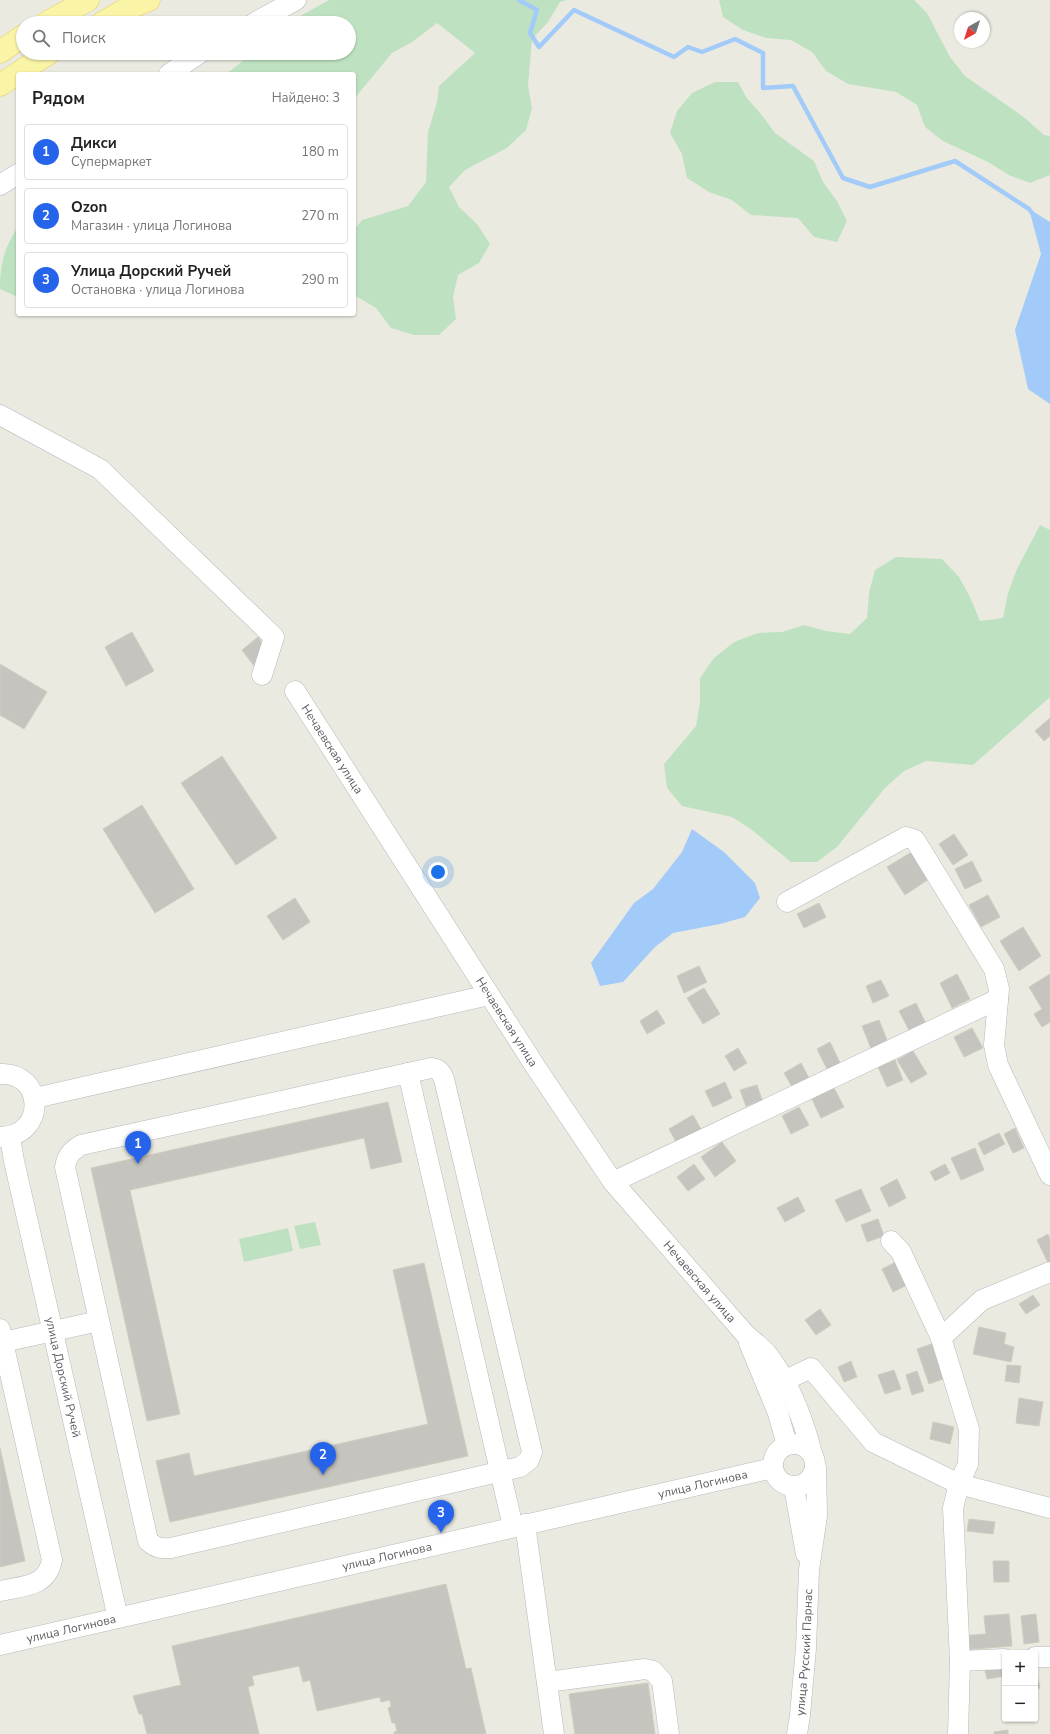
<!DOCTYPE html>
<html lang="ru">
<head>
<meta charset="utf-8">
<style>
  :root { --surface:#fff; --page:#f6f6f6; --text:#222; --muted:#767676; --line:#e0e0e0; --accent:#2563eb }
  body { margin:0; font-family:"Nunito Sans",sans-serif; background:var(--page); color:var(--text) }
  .controls { position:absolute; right:12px; bottom:12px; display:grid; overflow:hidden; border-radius:4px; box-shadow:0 1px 3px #0004 }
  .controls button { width:36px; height:36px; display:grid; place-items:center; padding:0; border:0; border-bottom:1px solid var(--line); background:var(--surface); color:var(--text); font:20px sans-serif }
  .compass { position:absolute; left:954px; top:12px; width:36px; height:36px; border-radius:50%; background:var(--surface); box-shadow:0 1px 3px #0004; rotate:219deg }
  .you { position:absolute; left:438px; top:872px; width:14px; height:14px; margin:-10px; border:3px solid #fff; border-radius:50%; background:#1a73e8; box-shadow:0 0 0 6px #1a73e833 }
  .badge { display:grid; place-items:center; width:26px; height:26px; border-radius:50%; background:var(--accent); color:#fff; font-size:13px; font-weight:700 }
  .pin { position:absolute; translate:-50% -33px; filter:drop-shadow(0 1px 2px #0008) }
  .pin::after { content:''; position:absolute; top:21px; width:14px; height:12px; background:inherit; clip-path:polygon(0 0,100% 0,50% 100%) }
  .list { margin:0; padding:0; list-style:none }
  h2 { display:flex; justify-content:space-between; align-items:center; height:52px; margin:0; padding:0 16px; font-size:17px }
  h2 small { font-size:13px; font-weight:400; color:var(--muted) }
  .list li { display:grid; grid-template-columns:26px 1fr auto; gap:12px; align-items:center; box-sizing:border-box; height:56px; margin:0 8px 8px; padding:0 8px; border:1px solid var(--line); border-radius:4px }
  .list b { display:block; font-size:15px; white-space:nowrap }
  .list p { margin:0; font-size:13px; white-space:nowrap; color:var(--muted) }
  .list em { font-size:13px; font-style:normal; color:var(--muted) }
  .icon { flex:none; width:22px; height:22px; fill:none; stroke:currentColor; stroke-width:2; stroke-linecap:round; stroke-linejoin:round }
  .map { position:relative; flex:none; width:1050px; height:1734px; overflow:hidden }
  .search { position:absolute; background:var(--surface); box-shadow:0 1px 3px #0004; left:16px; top:16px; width:340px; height:44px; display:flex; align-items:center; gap:10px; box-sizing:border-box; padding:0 14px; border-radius:22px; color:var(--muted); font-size:15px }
  .panel { position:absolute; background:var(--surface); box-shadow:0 1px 3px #0004; left:16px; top:72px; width:340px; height:244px; border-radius:4px }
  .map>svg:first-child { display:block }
  .green { fill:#bee2c1 }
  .water { fill:#a2cbf9 }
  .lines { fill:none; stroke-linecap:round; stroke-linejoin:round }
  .stream { stroke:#a2cbf9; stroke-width:4.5 }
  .building { fill:#c6c4be; stroke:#cfccbf }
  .minor-casing { stroke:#b6b8bc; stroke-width:21 }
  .major-casing { stroke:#e8ce5c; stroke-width:23 }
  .minor { stroke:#fff; stroke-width:20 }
  .major { stroke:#faf4a7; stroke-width:22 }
  .labels { text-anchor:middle; stroke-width:3; stroke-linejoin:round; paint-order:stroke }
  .street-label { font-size:12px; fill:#595c60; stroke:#fff }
</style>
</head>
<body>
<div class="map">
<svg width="1050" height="1734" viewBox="0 0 1050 1734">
  <rect width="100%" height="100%" fill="#ebeae0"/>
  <path class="green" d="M 329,0 L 567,0 L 560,2 L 548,22 L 532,39 L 528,86 L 532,108 L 526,130 L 507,148 L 465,170 L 449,187 L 459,207 L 477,224 L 490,244 L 479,263 L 458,275 L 453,297 L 456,319 L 439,335 L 414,335 L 391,328 L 376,308 L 354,295 L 354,230 L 362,220 L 408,206 L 426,182 L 428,132 L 437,102 L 439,86 L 475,53 L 437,23 L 412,42 L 392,53 L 354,99 L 354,74 L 226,74 L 253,53 L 349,53 L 349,23 L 292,23 L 302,15 Z
    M 719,0 L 914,0 L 927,13 L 950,57 L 965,76 L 1025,118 L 1044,135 L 1050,136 L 1050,175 L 1030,183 L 1009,175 L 988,162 L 943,141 L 925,127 L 917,105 L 896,92 L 848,84 L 826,71 L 812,52 L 791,40 L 766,38 L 743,30 L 723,17 Z
    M 715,82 L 738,82 L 746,97 L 761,114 L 775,133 L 814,161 L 823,182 L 837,201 L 847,221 L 837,242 L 814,237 L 798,218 L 751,215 L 732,200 L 709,192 L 687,178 L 682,154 L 670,133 L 677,111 L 692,93 Z
    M 18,227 L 18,297 L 0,289 C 0,265 4,247 18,227 Z
    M 1040,525 L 1050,530 L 1050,697 L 973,765 L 926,761 L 904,771 L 885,788 L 837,847 L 817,862 L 791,862 L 752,830 L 732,817 L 682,806 L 667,788 L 664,764 L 696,726 L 700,702 L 700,678 L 714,658 L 734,642 L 758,633 L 782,632 L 804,625 L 826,631 L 850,634 L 867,618 L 869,593 L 875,570 L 896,557 L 942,559 L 959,577 L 971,599 L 980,621 L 1003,618 L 1008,593 L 1017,569 Z
    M 315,1222 L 321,1245 L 300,1249 L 294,1226 Z
    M 288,1228 L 293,1251 L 244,1262 L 239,1239 Z"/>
  <path class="water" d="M 1029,209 L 1050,222 L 1050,404 L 1028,389 L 1015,330 L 1041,254 Z
    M 692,829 L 724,852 L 755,883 L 760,898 L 745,917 L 720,924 L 673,933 L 655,947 L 623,982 L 600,986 L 591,963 L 634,903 L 653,889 L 682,852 Z"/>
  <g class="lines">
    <path class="stream" d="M 519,0 L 537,10 L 530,33 L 539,47 L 574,10 L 674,57 L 688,47 L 702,52 L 735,39 L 763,53 L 763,88 L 793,86 L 843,178 L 870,187 L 955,161 L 1029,209 L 1032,213"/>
  </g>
  <path class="building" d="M 132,632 L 154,671 L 126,686 L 105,647 Z
    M 258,637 L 271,654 L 254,666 L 242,650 Z
    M 0,664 L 47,692 L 24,729 L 0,715 Z
    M 1050,718 L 1050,736 L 1044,741 L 1035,731 Z
    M 222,756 L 277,838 L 236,865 L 181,783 Z
    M 142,805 L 194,889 L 155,913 L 103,829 Z
    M 954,834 L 968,855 L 953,865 L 939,844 Z
    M 915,850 L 932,877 L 905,895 L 887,867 Z
    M 972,861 L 982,881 L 965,889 L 955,869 Z
    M 988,895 L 1000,917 L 981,927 L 969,905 Z
    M 295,898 L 310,922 L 283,940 L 267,916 Z
    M 819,903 L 826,917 L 804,928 L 797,914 Z
    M 1023,927 L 1041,956 L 1019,971 L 1000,941 Z
    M 699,966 L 707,982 L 684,993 L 677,976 Z
    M 957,974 L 970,999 L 952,1008 L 940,983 Z
    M 1050,974 L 1050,1022 L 1042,1027 L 1034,1014 L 1042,1009 L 1029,987 Z
    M 881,980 L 889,996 L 873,1003 L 866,986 Z
    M 704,988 L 720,1014 L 703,1024 L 687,998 Z
    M 916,1003 L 927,1026 L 911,1034 L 899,1011 Z
    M 657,1010 L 665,1023 L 647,1034 L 640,1021 Z
    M 879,1020 L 889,1045 L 872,1051 L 862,1026 Z
    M 972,1028 L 983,1048 L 964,1057 L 954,1037 Z
    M 830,1042 L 842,1067 L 829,1073 L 817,1049 Z
    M 738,1048 L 747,1063 L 734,1071 L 725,1056 Z
    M 913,1051 L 927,1074 L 911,1083 L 897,1060 Z
    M 895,1060 L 903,1080 L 887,1087 L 878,1067 Z
    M 801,1063 L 810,1080 L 794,1090 L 784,1073 Z
    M 725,1082 L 732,1098 L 713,1107 L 705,1091 Z
    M 757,1085 L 762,1100 L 746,1106 L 740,1090 Z
    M 834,1088 L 844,1107 L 821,1118 L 812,1099 Z
    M 388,1102 L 402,1162 L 371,1169 L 364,1138 L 130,1190 L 180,1414 L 147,1421 L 91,1168 Z
    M 799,1107 L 809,1125 L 791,1134 L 782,1116 Z
    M 693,1115 L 703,1133 L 679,1147 L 669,1129 Z
    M 1015,1128 L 1024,1148 L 1013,1153 L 1004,1134 Z
    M 999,1133 L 1005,1144 L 984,1155 L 978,1143 Z
    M 722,1142 L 736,1161 L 715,1177 L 701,1157 Z
    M 975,1148 L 984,1170 L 961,1180 L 951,1158 Z
    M 694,1164 L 705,1179 L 688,1191 L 677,1177 Z
    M 945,1164 L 950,1173 L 935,1181 L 930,1172 Z
    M 897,1179 L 906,1198 L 889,1207 L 880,1188 Z
    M 861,1189 L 871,1211 L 846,1222 L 835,1200 Z
    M 798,1197 L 805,1211 L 785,1222 L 777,1208 Z
    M 878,1219 L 884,1236 L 867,1242 L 861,1225 Z
    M 1048,1234 L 1050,1239 L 1050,1267 L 1037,1240 Z
    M 898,1261 L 909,1284 L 893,1292 L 882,1269 Z
    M 424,1263 L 468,1456 L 170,1522 L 156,1461 L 189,1453 L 194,1476 L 428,1424 L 393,1270 Z
    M 1033,1295 L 1040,1305 L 1026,1314 L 1019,1304 Z
    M 820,1309 L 831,1325 L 816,1335 L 805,1320 Z
    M 979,1327 L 1006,1333 L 1004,1344 L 1014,1347 L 1011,1362 L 973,1354 Z
    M 934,1343 L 946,1378 L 929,1384 L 917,1349 Z
    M 851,1361 L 857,1377 L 844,1382 L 838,1367 Z
    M 1007,1365 L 1021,1366 L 1019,1383 L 1005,1381 Z
    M 894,1370 L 901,1389 L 885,1394 L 878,1375 Z
    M 917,1371 L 924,1391 L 912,1395 L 906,1375 Z
    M 1019,1398 L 1043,1402 L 1039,1426 L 1016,1423 Z
    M 933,1422 L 954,1427 L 950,1444 L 930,1439 Z
    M 0,1448 L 25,1561 L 0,1567 Z
    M 969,1519 L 995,1522 L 993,1534 L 967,1531 Z
    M 993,1561 L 1009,1561 L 1009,1582 L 994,1582 Z
    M 446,1584 L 466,1669 L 471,1668 L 486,1734 L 394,1734 L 394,1732 L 397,1731 L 395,1723 L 392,1723 L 388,1708 L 391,1707 L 390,1700 L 381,1702 L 380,1697 L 317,1711 L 310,1680 L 303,1682 L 299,1666 L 252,1676 L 254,1685 L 248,1687 L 259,1734 L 147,1734 L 142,1714 L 139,1714 L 133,1696 L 181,1685 L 172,1646 Z
    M 1009,1614 L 1012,1646 L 962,1650 L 961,1636 L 986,1634 L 984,1616 Z
    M 1036,1614 L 1039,1642 L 1024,1644 L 1021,1616 Z
    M 1003,1663 L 1005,1676 L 987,1679 L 984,1666 Z
    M 1035,1667 L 1040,1688 L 1035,1689 Z
    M 648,1683 L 655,1734 L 575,1734 L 569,1694 Z
    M 1008,1730 L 1008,1734 L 994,1734 L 994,1732 Z"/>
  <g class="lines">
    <defs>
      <g id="minor">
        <path d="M 254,23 L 296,0"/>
        <path d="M 169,74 L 200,53"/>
        <path d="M 0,185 L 18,174"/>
        <path d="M 0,415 L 100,469 L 274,637 L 262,675"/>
        <path id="s1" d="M 295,691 L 535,1066 L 613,1182 L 745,1334 C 753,1341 761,1347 768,1355 C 790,1384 803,1418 812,1453"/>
        <path d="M 787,902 L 906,837 L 915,840 L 994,969 L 999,989 L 994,1045 L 998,1065 L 1050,1175"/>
        <path d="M 431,1068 C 439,1069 441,1072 444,1079 L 532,1452 L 529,1460 L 520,1467 L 171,1548 C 161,1549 156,1548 148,1541 L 65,1167 C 67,1156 71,1151 81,1145 Z"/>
        <path d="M 408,1073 L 513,1527"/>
        <path d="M 0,1074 C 44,1071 48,1136 0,1137"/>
        <path d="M 35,1098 L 489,995"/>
        <path id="s2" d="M 10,1137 L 14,1161 L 118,1618"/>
        <path d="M 613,1182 L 998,999"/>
        <path d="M 891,1241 L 901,1252 L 941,1338"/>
        <path d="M 0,1329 L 52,1560 C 47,1587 23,1586 0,1591"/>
        <path d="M 3,1342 L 99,1321"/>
        <path d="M 749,1343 L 778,1413 L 787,1445"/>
        <path d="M 777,1384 L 811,1368 L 873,1442 L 959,1484 L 1050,1508"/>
        <circle cx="794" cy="1465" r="21"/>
        <path d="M 794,1487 L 806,1554"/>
        <path d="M 525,1524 L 554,1734"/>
        <path id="s3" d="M 0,1645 L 773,1468"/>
        <path d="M 1035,1657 L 1050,1657"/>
        <path d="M 960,1661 L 1005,1659"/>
        <path d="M 547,1682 L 645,1669 L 653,1671 L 662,1681 L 669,1734"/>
        <path id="s4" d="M 797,1734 L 800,1715 L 806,1648 L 809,1570 L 817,1516 L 816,1467"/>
        <path d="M 958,1734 L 960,1661 L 953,1508 L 959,1484 L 968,1464 L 969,1429 L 941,1338 L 982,1300 L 1050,1272"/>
      </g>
      <path id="major" d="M 46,23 L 88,0
        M 102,23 L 126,9 L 149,0
        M 0,52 L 23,36
        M 0,85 L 49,53"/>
    </defs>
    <use href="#minor" class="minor-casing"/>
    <use href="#major" class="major-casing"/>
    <use href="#minor" class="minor"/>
    <use href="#major" class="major"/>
  </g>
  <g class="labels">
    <g class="street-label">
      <text dy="4" stroke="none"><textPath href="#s1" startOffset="69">Нечаевская улица</textPath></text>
      <text dy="4" stroke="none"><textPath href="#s1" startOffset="393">Нечаевская улица</textPath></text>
      <text dy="4" stroke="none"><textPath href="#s1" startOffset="717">Нечаевская улица</textPath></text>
      <text dy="4" stroke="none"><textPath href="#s2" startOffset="246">улица Дорский Ручей</textPath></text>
      <text dy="4" stroke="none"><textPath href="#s3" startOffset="721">улица Логинова</textPath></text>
      <text dy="4" stroke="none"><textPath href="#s3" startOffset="397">улица Логинова</textPath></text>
      <text dy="4" stroke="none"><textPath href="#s3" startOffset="73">улица Логинова</textPath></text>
      <text dy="4" stroke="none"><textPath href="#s4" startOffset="82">улица Русский Парнас</textPath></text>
    </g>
  </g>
</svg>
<div class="controls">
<button>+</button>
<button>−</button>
</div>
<svg class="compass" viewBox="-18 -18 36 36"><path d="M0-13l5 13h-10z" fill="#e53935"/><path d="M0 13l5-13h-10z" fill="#767676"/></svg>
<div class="you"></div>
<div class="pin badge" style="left:138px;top:1164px">1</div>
<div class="pin badge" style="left:323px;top:1475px">2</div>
<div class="pin badge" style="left:441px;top:1533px">3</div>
<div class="search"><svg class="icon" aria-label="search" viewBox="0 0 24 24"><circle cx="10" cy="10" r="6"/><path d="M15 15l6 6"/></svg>Поиск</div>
<section class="panel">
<h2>Рядом<small>Найдено: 3</small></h2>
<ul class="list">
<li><span class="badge">1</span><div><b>Дикси</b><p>Супермаркет</p></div><em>180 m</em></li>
<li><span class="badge">2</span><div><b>Ozon</b><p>Магазин · улица Логинова</p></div><em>270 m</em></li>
<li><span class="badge">3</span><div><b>Улица Дорский Ручей</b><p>Остановка · улица Логинова</p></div><em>290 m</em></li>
</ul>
</section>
</div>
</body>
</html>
